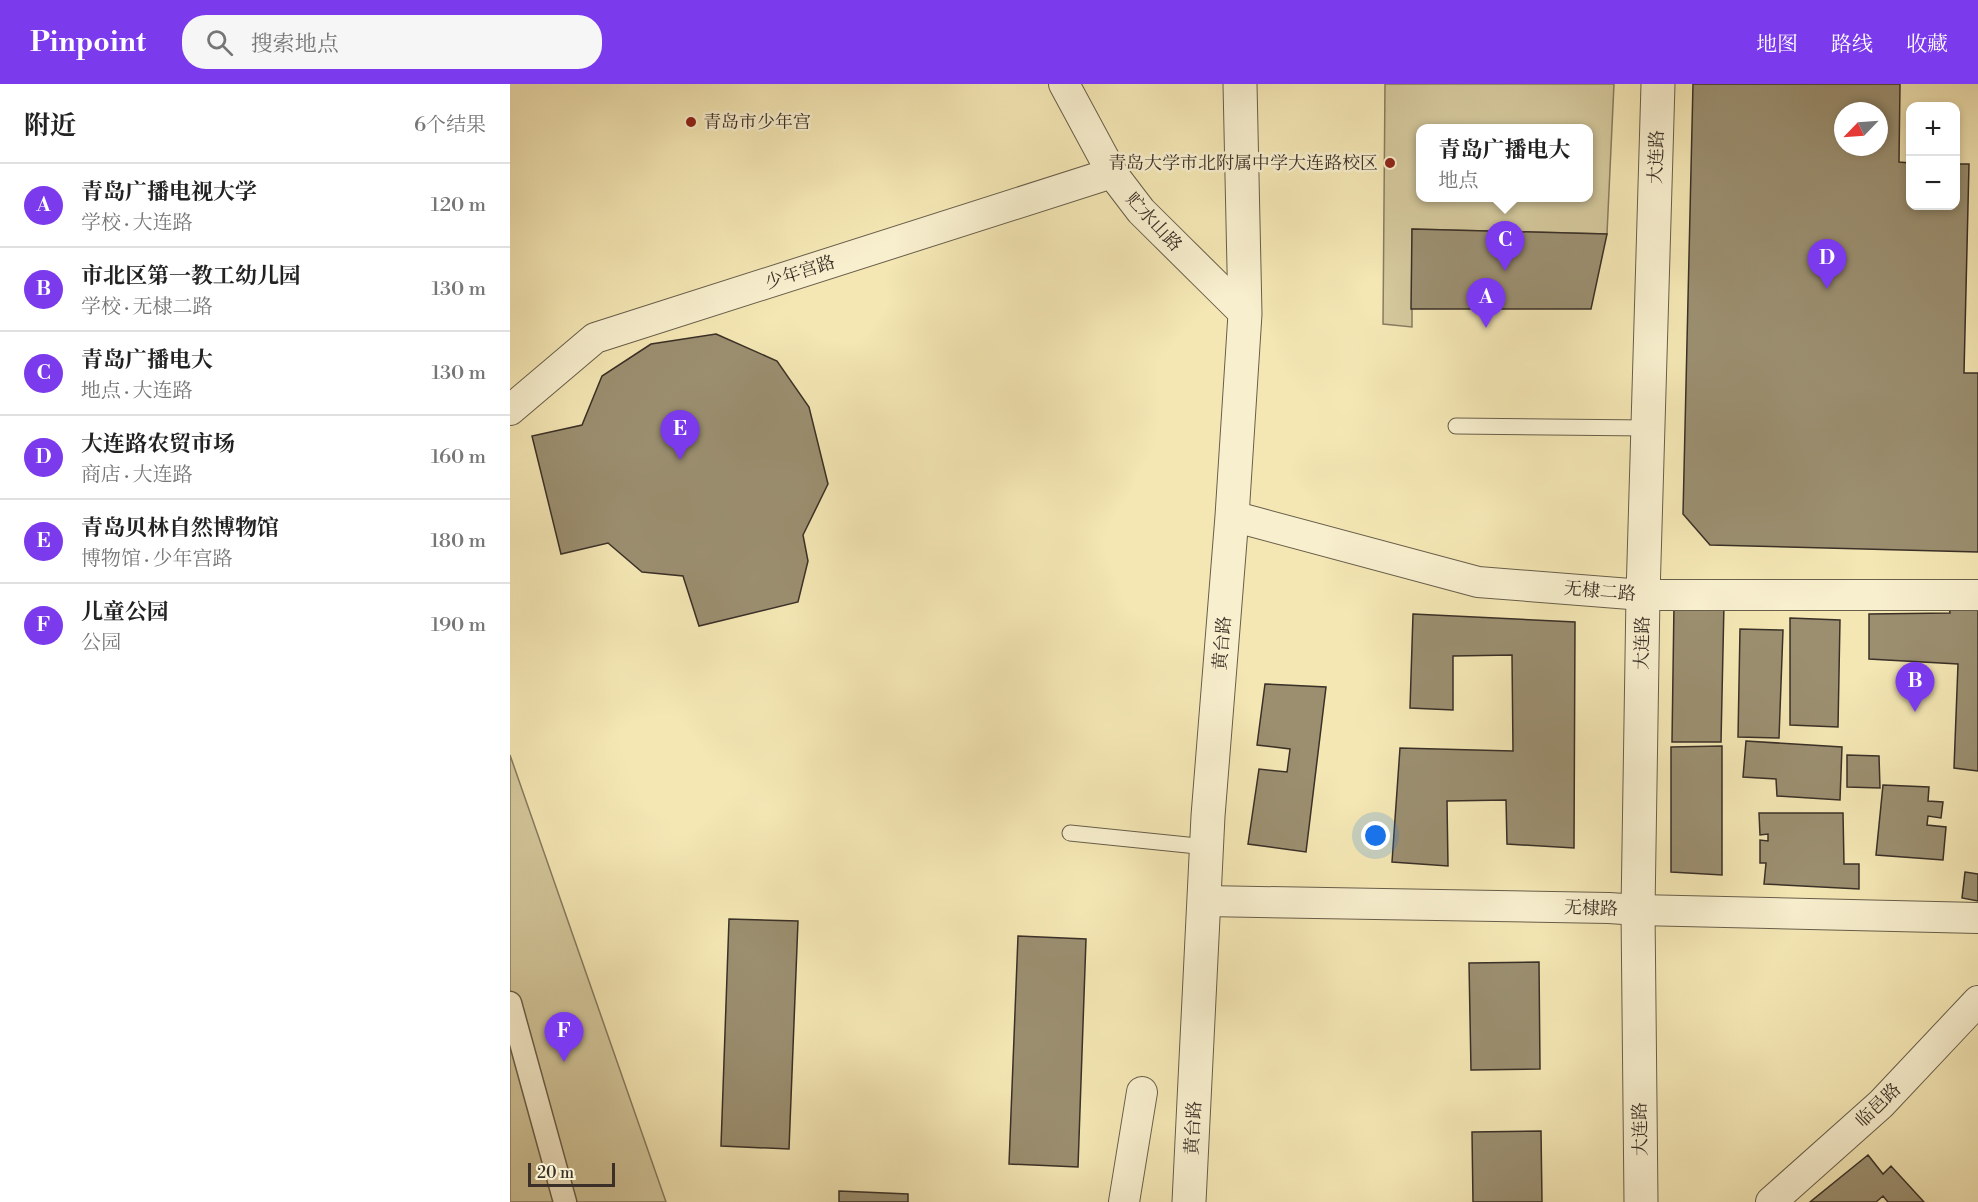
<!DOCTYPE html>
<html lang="zh">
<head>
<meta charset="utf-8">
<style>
  :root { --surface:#fff; --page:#f6f6f6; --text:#222; --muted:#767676; --line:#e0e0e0; --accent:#7c3aed }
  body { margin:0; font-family:"Libre Bodoni","Noto Serif SC",serif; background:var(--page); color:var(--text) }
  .controls { position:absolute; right:18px; top:18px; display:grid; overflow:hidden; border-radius:12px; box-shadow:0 3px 9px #0003 }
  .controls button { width:54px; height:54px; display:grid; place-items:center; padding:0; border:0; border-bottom:2px solid var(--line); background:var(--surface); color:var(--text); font:30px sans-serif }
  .compass { position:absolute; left:1324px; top:18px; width:54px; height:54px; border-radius:50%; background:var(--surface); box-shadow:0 3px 9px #0003; rotate:245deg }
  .scale { position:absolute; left:18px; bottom:15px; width:87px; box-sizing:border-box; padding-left:6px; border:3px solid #3a3027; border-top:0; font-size:16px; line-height:21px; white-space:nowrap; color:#3a3027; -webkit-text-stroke:4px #f8efce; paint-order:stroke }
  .you { position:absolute; left:866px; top:752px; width:21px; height:21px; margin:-15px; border:4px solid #fff; border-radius:50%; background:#1a73e8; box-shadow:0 0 0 9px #1a73e833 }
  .badge { display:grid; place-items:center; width:39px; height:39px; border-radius:50%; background:var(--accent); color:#fff; font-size:20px; font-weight:700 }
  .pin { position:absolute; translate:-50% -50px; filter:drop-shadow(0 2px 3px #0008) }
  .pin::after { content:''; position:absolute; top:32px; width:21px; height:18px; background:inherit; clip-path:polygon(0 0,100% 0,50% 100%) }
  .popup { position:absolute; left:906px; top:40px; width:177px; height:78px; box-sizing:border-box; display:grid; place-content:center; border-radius:12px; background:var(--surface); filter:drop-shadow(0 2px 4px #0005); font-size:20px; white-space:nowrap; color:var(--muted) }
  .popup b { font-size:22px; color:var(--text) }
  .popup::after { content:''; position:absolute; left:50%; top:100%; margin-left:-12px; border:12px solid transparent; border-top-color:var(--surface) }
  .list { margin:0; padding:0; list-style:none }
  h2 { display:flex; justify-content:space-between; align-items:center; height:78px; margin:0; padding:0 24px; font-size:26px }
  h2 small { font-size:20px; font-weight:400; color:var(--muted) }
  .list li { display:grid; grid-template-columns:39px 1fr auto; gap:18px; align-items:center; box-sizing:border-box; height:84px; padding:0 24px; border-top:2px solid var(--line) }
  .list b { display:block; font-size:22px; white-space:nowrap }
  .list p { margin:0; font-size:20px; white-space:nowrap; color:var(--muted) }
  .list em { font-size:20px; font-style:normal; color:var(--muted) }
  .icon { flex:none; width:33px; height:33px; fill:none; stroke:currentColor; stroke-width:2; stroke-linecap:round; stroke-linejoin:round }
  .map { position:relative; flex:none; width:1468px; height:1118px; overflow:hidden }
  header { display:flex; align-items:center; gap:36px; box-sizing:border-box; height:84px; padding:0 30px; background:var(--accent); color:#fff }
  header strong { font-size:28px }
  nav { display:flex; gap:33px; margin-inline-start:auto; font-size:21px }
  .search { width:420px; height:54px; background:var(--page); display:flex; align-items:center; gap:15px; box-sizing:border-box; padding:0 21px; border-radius:24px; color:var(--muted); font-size:22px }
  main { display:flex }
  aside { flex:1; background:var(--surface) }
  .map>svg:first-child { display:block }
  .green { fill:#d4c89c; stroke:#877c62; stroke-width:1.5; fill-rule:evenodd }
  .building { fill:#9b8f70; stroke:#3a3027; stroke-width:1.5; fill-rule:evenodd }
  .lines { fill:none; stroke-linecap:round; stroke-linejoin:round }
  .service-casing { stroke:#685e4a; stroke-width:17 }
  .pedestrian-casing { stroke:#685e4a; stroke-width:25 }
  .minor-casing { stroke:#685e4a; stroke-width:32 }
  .tertiary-casing { stroke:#685e4a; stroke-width:35 }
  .service { stroke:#f8efce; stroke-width:15 }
  .pedestrian { stroke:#f8efce; stroke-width:22 }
  .minor { stroke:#f8efce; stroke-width:30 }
  .tertiary { stroke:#f8efce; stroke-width:33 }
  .poi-dot { fill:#8f2418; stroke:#f8efce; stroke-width:2 }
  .labels { text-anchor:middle; stroke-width:5; stroke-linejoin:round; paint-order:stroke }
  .poi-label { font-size:18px; fill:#3a3027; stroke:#f8efce; text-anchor:start }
  .street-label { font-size:18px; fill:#3a3027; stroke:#f8efce }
</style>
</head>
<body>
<header>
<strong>Pinpoint</strong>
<div class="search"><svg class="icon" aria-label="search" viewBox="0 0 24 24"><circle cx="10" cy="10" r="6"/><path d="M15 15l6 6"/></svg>搜索地点</div>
<nav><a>地图</a><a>路线</a><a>收藏</a></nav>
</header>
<main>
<aside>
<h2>附近<small>6个结果</small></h2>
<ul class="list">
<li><span class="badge">A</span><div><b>青岛广播电视大学</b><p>学校 · 大连路</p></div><em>120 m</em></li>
<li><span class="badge">B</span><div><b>市北区第一教工幼儿园</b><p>学校 · 无棣二路</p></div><em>130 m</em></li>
<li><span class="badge">C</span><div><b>青岛广播电大</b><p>地点 · 大连路</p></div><em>130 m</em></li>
<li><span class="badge">D</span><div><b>大连路农贸市场</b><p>商店 · 大连路</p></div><em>160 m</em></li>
<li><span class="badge">E</span><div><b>青岛贝林自然博物馆</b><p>博物馆 · 少年宫路</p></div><em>180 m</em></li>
<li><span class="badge">F</span><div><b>儿童公园</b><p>公园</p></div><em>190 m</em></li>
</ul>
</aside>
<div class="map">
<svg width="1468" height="1118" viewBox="0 0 1468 1118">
  <rect width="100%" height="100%" fill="#f4e7b4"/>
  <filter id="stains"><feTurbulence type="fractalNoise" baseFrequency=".00333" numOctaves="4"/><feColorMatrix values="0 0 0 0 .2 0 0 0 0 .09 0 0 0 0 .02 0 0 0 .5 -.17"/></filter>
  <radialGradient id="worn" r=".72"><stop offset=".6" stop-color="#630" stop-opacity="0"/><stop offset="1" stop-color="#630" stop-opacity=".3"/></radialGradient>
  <path class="green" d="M 875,0 L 1104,0 L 1097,150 L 902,145 L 902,243 L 873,240 ZM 911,45 L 1079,45 L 1079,114 L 911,114 Z
    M 0,671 L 156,1118 L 0,1118 Z"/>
  <path class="building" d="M 1183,0 L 1390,0 L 1389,78 L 1400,79 L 1400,122 L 1446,122 L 1446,80 L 1459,80 L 1454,289 L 1468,289 L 1468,468 L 1200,461 L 1173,430 ZM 1333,27 L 1369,27 L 1369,63 L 1333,63 Z
    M 902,145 L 1097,150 L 1081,225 L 901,225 Z
    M 206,250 L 267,277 L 299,323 L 318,400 L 293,451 L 298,477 L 288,518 L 189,542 L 173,492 L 132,488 L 98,459 L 51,470 L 22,352 L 72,341 L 92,292 L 141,260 Z
    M 1214,519 L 1211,658 L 1162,658 L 1164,520 Z
    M 1439,521 L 1468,521 L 1468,687 L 1444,684 L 1448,580 L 1359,575 L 1359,530 L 1440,529 Z
    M 903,530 L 1065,538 L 1064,764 L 997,760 L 996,716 L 937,717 L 938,782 L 882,778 L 890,664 L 1003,667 L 1002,571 L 943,572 L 943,626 L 900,624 Z
    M 1280,534 L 1330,536 L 1328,643 L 1280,641 Z
    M 1230,545 L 1273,546 L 1269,654 L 1228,653 Z
    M 755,600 L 816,603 L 796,768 L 738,760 L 749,685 L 777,688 L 780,665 L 747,661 Z
    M 1236,657 L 1332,663 L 1330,716 L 1267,712 L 1266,695 L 1233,693 Z
    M 1212,662 L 1212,791 L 1161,788 L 1161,663 Z
    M 1337,671 L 1369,672 L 1370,704 L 1337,703 Z
    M 1373,701 L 1419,703 L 1418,717 L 1433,718 L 1431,734 L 1418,732 L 1417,741 L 1436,743 L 1433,776 L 1366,771 Z
    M 1249,729 L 1333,729 L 1334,780 L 1349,780 L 1349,805 L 1254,800 L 1256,779 L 1250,779 L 1250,756 L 1258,757 L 1258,750 L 1250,751 Z
    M 1455,788 L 1468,790 L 1468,817 L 1452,814 Z
    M 219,835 L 288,837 L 279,1065 L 211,1062 Z
    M 508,852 L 576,855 L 568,1083 L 499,1080 Z
    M 1029,878 L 1030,985 L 961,986 L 959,879 Z
    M 1031,1047 L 1032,1118 L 963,1118 L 962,1048 Z
    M 1358,1071 L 1373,1090 L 1381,1082 L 1414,1118 L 1378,1118 L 1373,1112 L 1366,1118 L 1300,1118 Z
    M 329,1107 L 398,1110 L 398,1118 L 329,1118 Z"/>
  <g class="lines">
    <defs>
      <path id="service" d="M 946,342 L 1137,344
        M 560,749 L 697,763"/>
      <path id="pedestrian" d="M 0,919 L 55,1118"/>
      <path id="minor" d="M 554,0 L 602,89 L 631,127 L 735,230
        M 0,326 L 85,254 L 602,89
        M 722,432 L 968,498 L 1133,511 L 1468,511
        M 695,817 L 1099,824 L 1128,826 L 1468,834
        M 614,1118 L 632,1008
        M 1261,1118 L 1371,1020 L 1468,917"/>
      <path id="tertiary" d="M 679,1118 L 698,732 L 722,432 L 735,230 L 730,0
        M 1131,1118 L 1128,826 L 1133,511 L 1148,0"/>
    </defs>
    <use href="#service" class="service-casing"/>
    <use href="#pedestrian" class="pedestrian-casing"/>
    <use href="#minor" class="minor-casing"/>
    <use href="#tertiary" class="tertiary-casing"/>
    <use href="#service" class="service"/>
    <use href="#pedestrian" class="pedestrian"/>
    <use href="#minor" class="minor"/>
    <use href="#tertiary" class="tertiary"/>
  </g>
  <g class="poi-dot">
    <circle cx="181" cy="38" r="6"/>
    <circle cx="880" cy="79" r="6"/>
  </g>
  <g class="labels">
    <g class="poi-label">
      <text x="193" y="44">青岛市少年宫</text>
      <text x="868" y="85" text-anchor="end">青岛大学市北附属中学大连路校区</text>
    </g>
    <g class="street-label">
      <text transform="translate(1146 73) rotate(-88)" y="6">大连路</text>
      <text transform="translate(644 138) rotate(47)" y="6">贮水山路</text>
      <text transform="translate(290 188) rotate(-18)" y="6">少年宫路</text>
      <text transform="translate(1090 507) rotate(5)" y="6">无棣二路</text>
      <text transform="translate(712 559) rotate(-85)" y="6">黄台路</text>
      <text transform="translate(1132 559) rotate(-89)" y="6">大连路</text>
      <text transform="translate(1081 824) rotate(2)" y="6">无棣路</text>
      <text transform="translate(1368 1021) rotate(-44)" y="6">临邑路</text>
      <text transform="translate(683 1044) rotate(-87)" y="6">黄台路</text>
      <text transform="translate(1130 1045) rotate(-91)" y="6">大连路</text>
    </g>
  </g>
  <rect width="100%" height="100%" filter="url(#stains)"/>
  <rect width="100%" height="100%" fill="url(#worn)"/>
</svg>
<div class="controls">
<button>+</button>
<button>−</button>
</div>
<svg class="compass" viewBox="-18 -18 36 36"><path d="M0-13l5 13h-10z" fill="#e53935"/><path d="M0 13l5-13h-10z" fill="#767676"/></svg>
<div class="scale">20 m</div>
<div class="you"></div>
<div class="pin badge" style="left:976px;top:244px">A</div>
<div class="pin badge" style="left:1405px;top:628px">B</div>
<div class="pin badge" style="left:995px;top:187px">C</div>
<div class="popup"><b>青岛广播电大</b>地点</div>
<div class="pin badge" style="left:1317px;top:205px">D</div>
<div class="pin badge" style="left:170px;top:376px">E</div>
<div class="pin badge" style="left:54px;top:978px">F</div>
</div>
</main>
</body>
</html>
